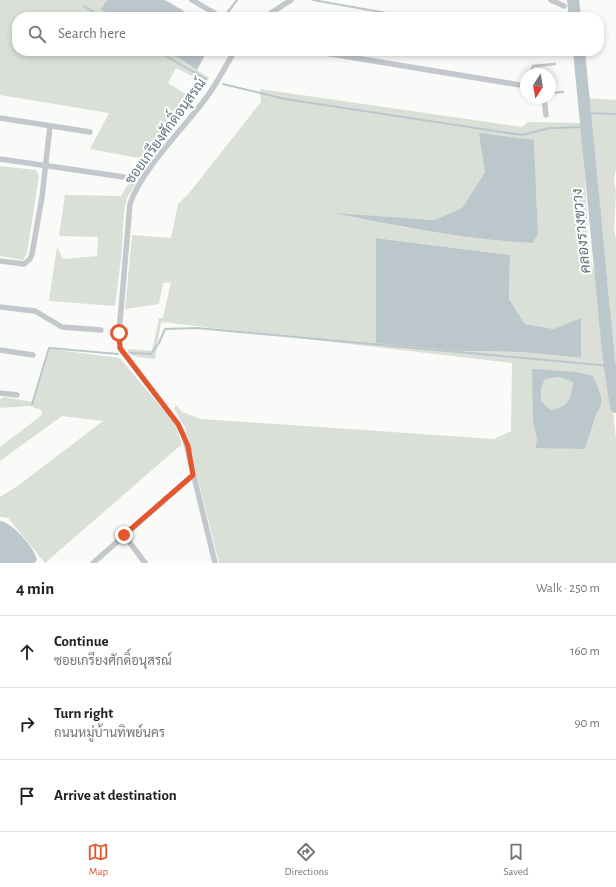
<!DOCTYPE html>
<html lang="en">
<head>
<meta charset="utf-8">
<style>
  :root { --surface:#fff; --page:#f6f6f6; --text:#202124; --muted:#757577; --line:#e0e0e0; --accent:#e4572e }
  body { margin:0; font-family:"Alegreya Sans",Sarabun,sans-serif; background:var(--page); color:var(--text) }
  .compass { position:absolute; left:520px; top:68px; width:36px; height:36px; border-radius:50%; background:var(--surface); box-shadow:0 2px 6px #0003; rotate:192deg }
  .stop { position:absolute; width:12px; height:12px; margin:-9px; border:3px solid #e4572e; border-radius:50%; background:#fff }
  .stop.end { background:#e4572e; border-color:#fff; box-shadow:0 1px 4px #0008 }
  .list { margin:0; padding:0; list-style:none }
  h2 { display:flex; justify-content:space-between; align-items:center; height:52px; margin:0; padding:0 16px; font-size:17px }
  h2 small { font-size:13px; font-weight:400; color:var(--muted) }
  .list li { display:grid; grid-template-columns:26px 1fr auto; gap:12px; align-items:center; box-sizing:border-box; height:72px; padding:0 16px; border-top:1px solid var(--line) }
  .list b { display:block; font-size:15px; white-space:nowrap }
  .list p { margin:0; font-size:13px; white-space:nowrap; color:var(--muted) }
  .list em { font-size:13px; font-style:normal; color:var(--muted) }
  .icon { flex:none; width:22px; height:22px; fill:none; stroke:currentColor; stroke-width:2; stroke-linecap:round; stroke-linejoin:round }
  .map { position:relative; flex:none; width:616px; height:563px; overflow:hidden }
  .search { position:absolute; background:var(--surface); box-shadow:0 2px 6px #0003; left:12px; right:12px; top:12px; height:44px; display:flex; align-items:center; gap:10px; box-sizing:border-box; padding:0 14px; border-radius:16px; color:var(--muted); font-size:15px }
  .sheet { height:268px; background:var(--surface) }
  nav { display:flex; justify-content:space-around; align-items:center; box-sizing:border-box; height:56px; border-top:1px solid var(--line); background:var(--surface); font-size:11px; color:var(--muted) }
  nav a { display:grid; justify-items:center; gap:2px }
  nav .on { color:var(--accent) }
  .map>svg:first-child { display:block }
  .green { fill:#dadfd7; fill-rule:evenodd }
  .water { fill:#bbc7cb; fill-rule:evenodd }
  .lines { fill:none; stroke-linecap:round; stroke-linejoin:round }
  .stream { stroke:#bbc7cb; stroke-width:2 }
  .river { stroke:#bbc7cb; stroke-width:12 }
  .service { stroke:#c3c8cc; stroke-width:2.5 }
  .minor { stroke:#c3c8cc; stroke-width:5.5 }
  .route { stroke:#e4572e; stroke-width:5 }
  .labels { text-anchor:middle; stroke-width:4; stroke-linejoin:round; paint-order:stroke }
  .street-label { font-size:14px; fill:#657683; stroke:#fff }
  .water-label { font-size:15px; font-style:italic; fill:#60757c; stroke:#fff }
</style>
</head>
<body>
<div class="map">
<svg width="616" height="563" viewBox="0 0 616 563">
  <rect width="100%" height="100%" fill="#fafaf8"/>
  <path class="green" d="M 0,0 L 107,0 L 102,9 L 114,17 L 17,17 L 17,51 L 168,51 L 209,78 L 206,83 L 176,68 L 168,83 L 194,99 L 146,167 L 127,198 L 124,211 L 122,251 L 115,306 L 49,301 L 57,247 L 63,259 L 97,256 L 98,237 L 59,236 L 65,195 L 121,196 L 144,159 L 90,149 L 109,113 L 0,95 Z
    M 260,89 L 522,127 L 528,122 L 582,123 L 589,256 L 595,273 L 598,277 L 605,354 L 602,363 L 609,376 L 616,439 L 616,563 L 219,563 L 185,427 L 174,409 L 176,405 L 182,412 L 201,419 L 494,439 L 511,431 L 512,363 L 161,322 L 155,359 L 137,357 L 128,353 L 128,349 L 152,351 L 159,318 L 163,318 L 171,282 L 163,283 L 159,304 L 125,309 L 132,235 L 171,238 L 178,204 L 190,192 L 261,102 ZM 534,140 L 538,234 L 533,243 C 467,240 401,227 337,214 L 434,220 L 462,208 L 485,172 ZM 377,238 L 510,255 L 509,299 L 525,324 L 554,329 L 581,358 L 521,352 L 460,351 ZM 532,370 L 593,376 L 597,412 L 585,449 L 535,447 L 537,439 Z
    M 588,98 L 616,100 L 616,169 L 614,180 L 616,192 L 614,229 L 616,239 L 616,375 L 612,348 L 609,297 Z
    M 0,166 L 36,170 L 39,176 L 27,253 L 23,260 L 0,256 Z
    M 50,349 L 120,358 L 175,424 L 182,444 L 45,563 L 8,518 L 0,517 L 0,497 L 19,485 L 103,421 L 62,416 L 0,461 L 0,447 L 42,415 L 41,410 L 30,406 L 0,408 L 0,399 L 3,397 L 33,402 Z
    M 559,377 L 573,382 C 571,399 569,406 551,410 L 541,401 L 541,389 L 545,379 Z"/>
  <path class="water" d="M 107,0 L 165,0 L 194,17 L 114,17 L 101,9 Z
    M 168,51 L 207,51 L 197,70 Z
    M 479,133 L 534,140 L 538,234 L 533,243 C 466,240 399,226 332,213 L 434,220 L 462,208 L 485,172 Z
    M 376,238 L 510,255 L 509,299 L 525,324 L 554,329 L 581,318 L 581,358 L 521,352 L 460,351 L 376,343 Z
    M 532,369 L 576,372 L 593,376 C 597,387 607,402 597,412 L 585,449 L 535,448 L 537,439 L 533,420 ZM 559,377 L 573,382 C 571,399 569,406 551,410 L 541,401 L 541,389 L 545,379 Z
    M 0,521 C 12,522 35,548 37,560 L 34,563 L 0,563 Z"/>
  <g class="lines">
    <path class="stream" d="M 313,0 L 409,17
      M 84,6 L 101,17
      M 157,51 L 206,79
      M 223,84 L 285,99 L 522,135 L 550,128 L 587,127
      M 585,113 L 616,114
      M 131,353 L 151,354 L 159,343 L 165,329 L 197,328 L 610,366
      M 614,396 L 616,396
      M 32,404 L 49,348 L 118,354"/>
    <path class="river" d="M 573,0 L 575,17
      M 579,51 L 609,361 L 616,407"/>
    <path class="service" d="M 224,17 L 237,0
      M 530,74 L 533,66 L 555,64
      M 550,93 L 563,92"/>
    <path class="minor" d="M 192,0 L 221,17
      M 551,0 L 564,6
      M 265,17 L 291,0
      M 313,51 L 526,86
      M 544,98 L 546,115
      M 0,118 L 90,132
      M 0,159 L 124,177
      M 0,261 L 24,264 L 30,259 L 32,254 L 42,197 L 50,126
      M 0,307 L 35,311 L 62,327 L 101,330
      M 0,350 L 33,355
      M 0,393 L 17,395
      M 124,535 L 145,563
      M 93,563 L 193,475
      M 215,563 L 184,435 L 178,424 L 120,348 L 119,333 L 130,204 C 141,170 184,128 206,98 C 217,84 225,66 235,51"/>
  </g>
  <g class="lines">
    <path class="route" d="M 119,333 L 120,348 L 178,424 L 188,446 L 193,475 L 124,535"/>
  </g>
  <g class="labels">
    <g class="street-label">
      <text transform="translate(165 131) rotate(-54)" y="5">ซอยเกรียงศักดิ์อนุสรณ์</text>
    </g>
    <g class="water-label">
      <text transform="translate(581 231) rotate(-96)" y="5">คลองรางขวาง</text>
    </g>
  </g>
</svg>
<svg class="compass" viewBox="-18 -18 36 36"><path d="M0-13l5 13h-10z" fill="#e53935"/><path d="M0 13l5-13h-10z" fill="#757577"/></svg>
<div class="stop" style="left:119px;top:333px"></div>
<div class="stop end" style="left:124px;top:535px"></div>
<div class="search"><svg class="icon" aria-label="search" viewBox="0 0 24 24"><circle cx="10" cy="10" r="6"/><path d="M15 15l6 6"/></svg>Search here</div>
</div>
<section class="sheet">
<h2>4 min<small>Walk · 250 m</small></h2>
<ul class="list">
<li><svg class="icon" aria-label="ahead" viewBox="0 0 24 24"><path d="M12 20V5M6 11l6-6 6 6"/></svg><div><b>Continue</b><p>ซอยเกรียงศักดิ์อนุสรณ์</p></div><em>160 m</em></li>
<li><svg class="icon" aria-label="right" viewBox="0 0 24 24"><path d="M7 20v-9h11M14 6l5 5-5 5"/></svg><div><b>Turn right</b><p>ถนนหมู่บ้านทิพย์นคร</p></div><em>90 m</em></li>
<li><svg class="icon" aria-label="arrive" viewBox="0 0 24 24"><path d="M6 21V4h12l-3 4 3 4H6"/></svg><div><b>Arrive at destination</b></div></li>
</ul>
</section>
<nav>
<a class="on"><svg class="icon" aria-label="map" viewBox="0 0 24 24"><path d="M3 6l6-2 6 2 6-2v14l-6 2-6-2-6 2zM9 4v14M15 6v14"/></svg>Map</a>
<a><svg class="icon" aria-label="directions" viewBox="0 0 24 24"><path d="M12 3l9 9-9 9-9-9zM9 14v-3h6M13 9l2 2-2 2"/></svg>Directions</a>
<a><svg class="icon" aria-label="saved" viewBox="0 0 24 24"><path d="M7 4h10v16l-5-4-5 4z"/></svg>Saved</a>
</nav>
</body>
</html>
